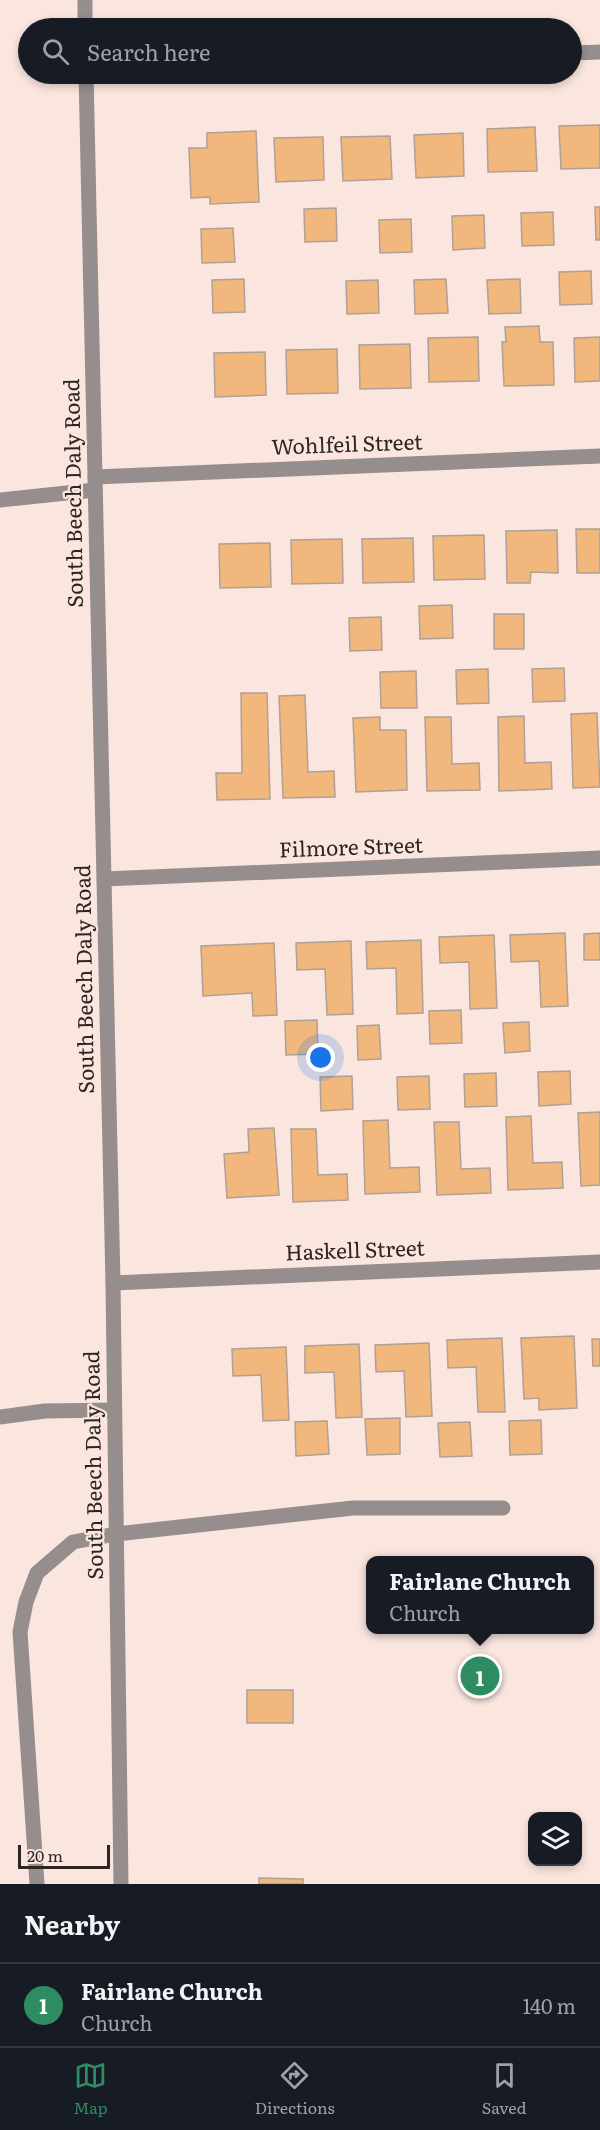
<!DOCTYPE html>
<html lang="en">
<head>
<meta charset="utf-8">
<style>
  :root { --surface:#171b24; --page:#20242c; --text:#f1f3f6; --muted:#9ea1a6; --line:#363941; --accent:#2e8c63 }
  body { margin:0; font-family:Literata,serif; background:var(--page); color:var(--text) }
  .controls { position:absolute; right:18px; bottom:18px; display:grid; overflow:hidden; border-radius:12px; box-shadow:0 3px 9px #0003 }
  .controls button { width:54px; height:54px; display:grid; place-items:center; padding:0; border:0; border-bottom:2px solid var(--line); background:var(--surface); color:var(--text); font:30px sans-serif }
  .scale { position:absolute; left:18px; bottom:15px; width:92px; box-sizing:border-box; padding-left:6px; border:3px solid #2c2522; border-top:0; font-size:16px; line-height:21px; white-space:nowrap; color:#2c2522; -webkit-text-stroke:4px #fae6df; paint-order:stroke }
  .you { position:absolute; left:321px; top:1058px; width:21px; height:21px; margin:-15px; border:4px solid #fff; border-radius:50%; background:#1a73e8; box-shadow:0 0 0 9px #1a73e833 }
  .badge { display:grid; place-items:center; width:39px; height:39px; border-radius:50%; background:var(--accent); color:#fff; font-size:20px; font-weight:700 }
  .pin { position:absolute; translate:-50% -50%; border:3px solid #fff; box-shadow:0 2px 6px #0006 }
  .popup { position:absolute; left:366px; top:1556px; width:228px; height:78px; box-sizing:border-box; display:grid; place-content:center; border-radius:12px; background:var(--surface); filter:drop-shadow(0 2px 4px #0005); font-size:20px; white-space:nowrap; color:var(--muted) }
  .popup b { font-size:22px; color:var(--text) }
  .popup::after { content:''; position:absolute; left:50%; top:100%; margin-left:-12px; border:12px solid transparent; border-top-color:var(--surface) }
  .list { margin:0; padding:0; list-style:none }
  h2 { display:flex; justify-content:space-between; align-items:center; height:78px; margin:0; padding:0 24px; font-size:26px }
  h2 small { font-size:20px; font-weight:400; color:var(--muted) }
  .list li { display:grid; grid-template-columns:39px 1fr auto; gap:18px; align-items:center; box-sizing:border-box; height:84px; padding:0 24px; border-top:2px solid var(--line) }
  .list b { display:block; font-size:22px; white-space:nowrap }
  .list p { margin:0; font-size:20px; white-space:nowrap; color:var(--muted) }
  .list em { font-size:20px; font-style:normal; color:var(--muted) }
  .icon { flex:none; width:33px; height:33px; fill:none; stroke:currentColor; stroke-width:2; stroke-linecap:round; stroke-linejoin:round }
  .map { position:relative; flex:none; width:600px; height:1884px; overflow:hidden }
  .search { position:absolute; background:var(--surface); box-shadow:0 3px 9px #0003; left:18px; right:18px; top:18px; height:66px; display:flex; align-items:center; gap:15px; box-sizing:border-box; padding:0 21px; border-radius:33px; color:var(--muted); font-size:22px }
  .sheet { height:162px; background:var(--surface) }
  nav { display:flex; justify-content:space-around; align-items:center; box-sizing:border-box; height:84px; border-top:2px solid var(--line); background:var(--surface); font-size:16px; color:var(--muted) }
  nav a { display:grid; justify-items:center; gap:3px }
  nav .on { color:var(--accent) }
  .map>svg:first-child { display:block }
  .building { fill:#f1b77d; stroke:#afa195; stroke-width:1.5 }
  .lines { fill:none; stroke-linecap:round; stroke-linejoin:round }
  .service { stroke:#968d8d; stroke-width:15 }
  .minor { stroke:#968d8d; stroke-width:15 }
  .tertiary { stroke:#968d8d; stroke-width:15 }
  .labels { text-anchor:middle; stroke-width:4.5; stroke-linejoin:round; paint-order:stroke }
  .street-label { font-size:21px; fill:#2c2522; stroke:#fae6df }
</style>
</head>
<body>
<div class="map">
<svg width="600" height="1884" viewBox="0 0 600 1884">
  <rect width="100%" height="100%" fill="#fae6df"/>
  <path class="building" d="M 600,125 L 600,168 L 561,169 L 559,126 Z
    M 535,127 L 537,171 L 488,172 L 487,129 Z
    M 256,131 L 259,202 L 210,204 L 210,197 L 191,198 L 189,148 L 207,148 L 207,133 Z
    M 463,133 L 464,176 L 416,178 L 414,135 Z
    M 390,136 L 392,179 L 343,181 L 341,137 Z
    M 323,137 L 324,180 L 276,182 L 274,138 Z
    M 595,207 L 600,207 L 600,240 L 596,240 Z
    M 336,208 L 337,241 L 305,242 L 304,209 Z
    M 553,212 L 554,245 L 522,246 L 521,213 Z
    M 484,215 L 485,248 L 453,250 L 452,216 Z
    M 411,219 L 412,252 L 380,253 L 379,220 Z
    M 233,228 L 235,262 L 202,263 L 201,229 Z
    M 591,271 L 592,304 L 560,305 L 559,272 Z
    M 244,279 L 245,312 L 213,313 L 212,280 Z
    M 446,279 L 448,313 L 415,314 L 414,280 Z
    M 520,279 L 521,313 L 489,314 L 487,280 Z
    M 378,280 L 379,313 L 347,314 L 346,281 Z
    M 539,326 L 540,342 L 553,342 L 554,385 L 504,386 L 502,342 L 506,342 L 505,327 Z
    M 478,337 L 479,381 L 429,382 L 428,338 Z
    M 600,337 L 600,381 L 575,382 L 574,338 Z
    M 410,344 L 411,388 L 360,389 L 359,345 Z
    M 337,349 L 338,393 L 287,394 L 286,350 Z
    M 265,352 L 266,395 L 215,397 L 214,353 Z
    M 576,529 L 600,529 L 600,573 L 577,573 Z
    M 557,530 L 558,573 L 531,572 L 530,583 L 507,583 L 506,531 Z
    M 484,535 L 485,579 L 434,580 L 433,536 Z
    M 413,538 L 414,582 L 363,583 L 362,539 Z
    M 342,539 L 343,583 L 292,584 L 291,540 Z
    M 270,543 L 271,587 L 220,588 L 219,544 Z
    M 452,605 L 453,638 L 420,639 L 419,606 Z
    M 494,614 L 524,614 L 524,649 L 494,649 Z
    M 381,617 L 382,650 L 350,651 L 349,618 Z
    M 564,668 L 565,701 L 533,702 L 532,669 Z
    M 488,669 L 489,703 L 457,704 L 456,670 Z
    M 416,671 L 417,708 L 381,708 L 380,672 Z
    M 241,693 L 267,693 L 270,799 L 217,800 L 216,773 L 242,773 Z
    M 305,695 L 308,772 L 334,771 L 335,797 L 283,798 L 279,696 Z
    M 597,713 L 600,787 L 573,788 L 571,714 Z
    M 524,716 L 525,763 L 551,762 L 552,789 L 499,791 L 498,717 Z
    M 380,717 L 380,730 L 406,730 L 407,790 L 356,792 L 353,718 Z
    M 425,717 L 451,717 L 452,764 L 479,763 L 480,790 L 427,791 Z
    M 565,933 L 568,1006 L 541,1007 L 539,961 L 511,962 L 510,935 Z
    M 600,933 L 600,960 L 584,960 L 584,934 Z
    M 494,935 L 497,1008 L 470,1009 L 469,962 L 440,963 L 439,937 Z
    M 421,940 L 423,1013 L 397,1014 L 396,968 L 367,969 L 366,942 Z
    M 351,941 L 353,1014 L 327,1015 L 325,969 L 297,970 L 296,943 Z
    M 274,943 L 277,1015 L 253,1016 L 252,993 L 203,996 L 201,946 Z
    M 461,1010 L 462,1043 L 430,1044 L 429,1011 Z
    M 317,1020 L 318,1054 L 286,1055 L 285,1021 Z
    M 529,1022 L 530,1051 L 505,1053 L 503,1023 Z
    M 379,1025 L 381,1059 L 358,1060 L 357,1026 Z
    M 570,1071 L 571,1104 L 539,1106 L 538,1072 Z
    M 496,1073 L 497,1106 L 465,1107 L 464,1074 Z
    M 352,1076 L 353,1109 L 321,1111 L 320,1077 Z
    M 429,1076 L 430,1109 L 398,1110 L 397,1077 Z
    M 600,1112 L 600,1185 L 581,1186 L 578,1113 Z
    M 531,1116 L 533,1163 L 562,1162 L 563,1188 L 508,1190 L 506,1117 Z
    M 388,1120 L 390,1168 L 419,1167 L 420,1192 L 365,1194 L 363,1121 Z
    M 434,1122 L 459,1122 L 461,1169 L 490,1168 L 491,1193 L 437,1195 Z
    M 274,1128 L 279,1195 L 227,1198 L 224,1154 L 249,1152 L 248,1129 Z
    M 291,1129 L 316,1129 L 318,1175 L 347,1174 L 348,1200 L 293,1202 Z
    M 574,1336 L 577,1408 L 539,1410 L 539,1398 L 524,1399 L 521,1338 Z
    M 502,1338 L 505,1412 L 478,1412 L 476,1367 L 448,1368 L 447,1340 Z
    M 592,1339 L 600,1339 L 600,1366 L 593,1366 Z
    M 429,1343 L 432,1416 L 406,1417 L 404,1371 L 376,1372 L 375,1345 Z
    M 359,1344 L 362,1417 L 336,1418 L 334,1372 L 305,1373 L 305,1346 Z
    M 286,1347 L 289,1420 L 263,1421 L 261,1375 L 233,1376 L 232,1349 Z
    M 400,1418 L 400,1454 L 367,1455 L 365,1419 Z
    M 541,1420 L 542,1454 L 510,1455 L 509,1421 Z
    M 327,1421 L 329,1454 L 296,1456 L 295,1422 Z
    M 470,1422 L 472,1456 L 440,1457 L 438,1423 Z
    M 247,1690 L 293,1690 L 293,1723 L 247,1723 Z
    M 259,1878 L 303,1879 L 303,1884 L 259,1884 Z"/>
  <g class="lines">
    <path class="service" d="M 0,500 L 95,490
      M 0,1417 L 45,1411 L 114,1410
      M 37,1884 L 20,1632 L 26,1602 L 37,1573 L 73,1542 L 116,1534 L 353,1508 L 503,1508"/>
    <path class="minor" d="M 572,53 L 600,52
      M 95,477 L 600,456
      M 104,879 L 600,858
      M 113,1283 L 600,1262"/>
    <path class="tertiary" d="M 85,0 L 85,28
      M 86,74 L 113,1283 L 121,1884"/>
  </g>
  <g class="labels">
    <g class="street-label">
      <text transform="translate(347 445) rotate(-2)" y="7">Wohlfeil Street</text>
      <text transform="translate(74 493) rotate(-91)" y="7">South Beech Daly Road</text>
      <text transform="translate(351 848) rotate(-2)" y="7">Filmore Street</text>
      <text transform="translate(85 979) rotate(-91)" y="7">South Beech Daly Road</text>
      <text transform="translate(355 1251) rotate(-2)" y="7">Haskell Street</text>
      <text transform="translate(94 1465) rotate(-91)" y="7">South Beech Daly Road</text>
    </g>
  </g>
</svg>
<div class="controls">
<button><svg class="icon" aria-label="layers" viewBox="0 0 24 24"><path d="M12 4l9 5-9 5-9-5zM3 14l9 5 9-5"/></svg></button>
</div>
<div class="scale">20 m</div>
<div class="you"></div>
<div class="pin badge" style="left:480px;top:1676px">1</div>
<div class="popup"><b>Fairlane Church</b>Church</div>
<div class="search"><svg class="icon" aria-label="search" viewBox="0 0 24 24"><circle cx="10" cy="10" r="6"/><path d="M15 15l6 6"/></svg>Search here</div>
</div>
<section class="sheet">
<h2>Nearby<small></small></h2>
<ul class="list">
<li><span class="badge">1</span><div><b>Fairlane Church</b><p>Church</p></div><em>140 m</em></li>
</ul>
</section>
<nav>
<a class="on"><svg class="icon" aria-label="map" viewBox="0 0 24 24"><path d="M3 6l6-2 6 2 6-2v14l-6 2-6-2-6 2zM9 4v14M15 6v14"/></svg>Map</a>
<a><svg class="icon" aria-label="directions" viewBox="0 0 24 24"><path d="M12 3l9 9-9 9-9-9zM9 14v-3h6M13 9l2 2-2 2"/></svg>Directions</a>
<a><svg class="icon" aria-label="saved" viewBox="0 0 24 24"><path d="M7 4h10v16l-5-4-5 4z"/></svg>Saved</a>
</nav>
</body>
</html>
